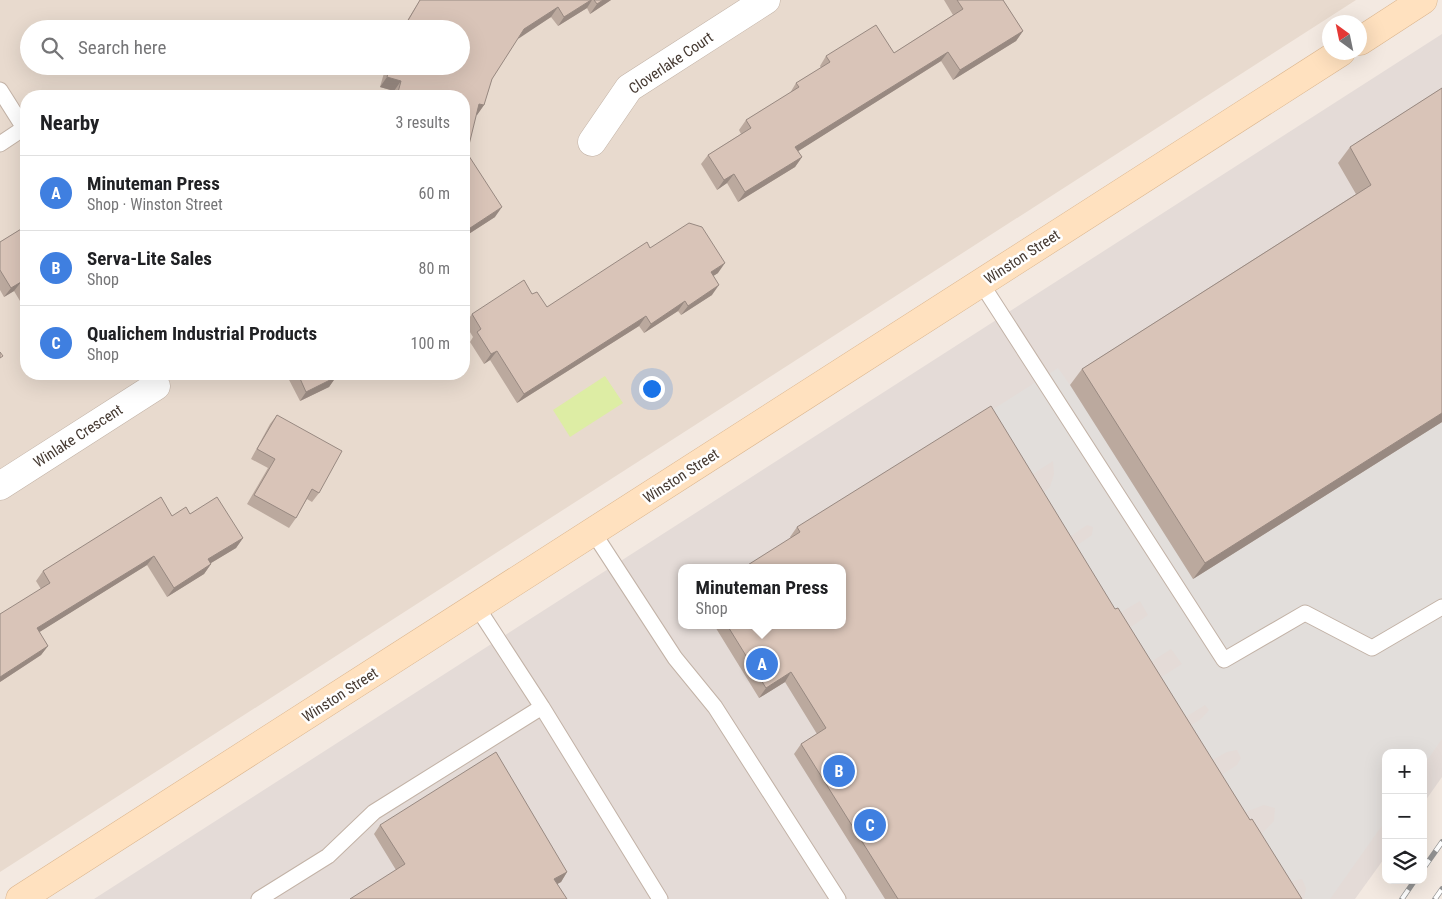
<!DOCTYPE html>
<html lang="en">
<head>
<meta charset="utf-8">
<style>
  :root { --surface:#fff; --page:#f2f2f2; --text:#202124; --muted:#757577; --line:#e0e0e0; --accent:#db2777 }
  body { margin:0; font-family:"Roboto Condensed",sans-serif; background:var(--page); color:var(--text) }
  .controls { position:absolute; right:15px; bottom:15px; display:grid; overflow:hidden; border-radius:10px; box-shadow:0 5px 20px #0002 }
  .controls button { width:45px; height:45px; display:grid; place-items:center; padding:0; border:0; border-bottom:1px solid var(--line); background:var(--surface); color:var(--text); font:25px sans-serif }
  .compass { position:absolute; left:1322px; top:15px; width:45px; height:45px; border-radius:50%; background:var(--surface); box-shadow:0 5px 20px #0002; rotate:327deg }
  .you { position:absolute; left:651px; top:388px; width:18px; height:18px; margin:-12px; border:4px solid #fff; border-radius:50%; background:#1a73e8; box-shadow:0 0 0 8px #1a73e833 }
  .badge { display:grid; place-items:center; width:32px; height:32px; border-radius:50%; background:var(--accent); color:#fff; font-size:16px; font-weight:700 }
  .pin { position:absolute; translate:-50% -50%; border:2px solid #fff; box-shadow:0 1px 5px #0006 }
  .popup { position:absolute; left:678px; top:564px; width:168px; height:65px; box-sizing:border-box; display:grid; place-content:center; border-radius:10px; background:var(--surface); filter:drop-shadow(0 1px 4px #0005); font-size:16px; white-space:nowrap; color:var(--muted) }
  .popup b { font-size:19px; color:var(--text) }
  .popup::after { content:''; position:absolute; left:50%; top:100%; margin-left:-10px; border:10px solid transparent; border-top-color:var(--surface) }
  .list { margin:0; padding:0; list-style:none }
  h2 { display:flex; justify-content:space-between; align-items:center; height:65px; margin:0; padding:0 20px; font-size:21px }
  h2 small { font-size:16px; font-weight:400; color:var(--muted) }
  .list li { display:grid; grid-template-columns:32px 1fr auto; gap:15px; align-items:center; box-sizing:border-box; height:75px; padding:0 20px; border-top:1px solid var(--line) }
  .list b { display:block; font-size:19px; white-space:nowrap }
  .list p { margin:0; font-size:16px; white-space:nowrap; color:var(--muted) }
  .list em { font-size:16px; font-style:normal; color:var(--muted) }
  .icon { flex:none; width:28px; height:28px; fill:none; stroke:currentColor; stroke-width:2; stroke-linecap:round; stroke-linejoin:round }
  .map { position:relative; flex:none; width:1442px; height:899px; overflow:hidden }
  .search { position:absolute; background:var(--surface); box-shadow:0 5px 20px #0002; left:20px; top:20px; width:450px; height:55px; display:flex; align-items:center; gap:12px; box-sizing:border-box; padding:0 18px; border-radius:28px; color:var(--muted); font-size:19px }
  .panel { position:absolute; background:var(--surface); box-shadow:0 5px 20px #0002; left:20px; top:90px; width:450px; height:290px; border-radius:20px }
  .map>svg:first-child { display:block }
  .residential { fill:#e8dace; fill-rule:evenodd }
  .industrial { fill:#e4dbd7; fill-rule:evenodd }
  .green { fill:#ddeda4 }
  .parking { fill:#e2dedb }
  .lines { fill:none; stroke-linecap:round; stroke-linejoin:round }
  .lane-casing { stroke:#c2b2a6; stroke-width:17 }
  .street-casing { stroke:#c2b2a6; stroke-width:29 }
  .secondary-casing { stroke:#dbb58d; stroke-width:29 }
  .lane { stroke:#fff; stroke-width:15 }
  .street { stroke:#fff; stroke-width:28 }
  .secondary { stroke:#ffe1bf; stroke-width:28 }
  .rail-casing { stroke:#939393; stroke-width:5.5 }
  .rail { stroke:#fff; stroke-width:4; stroke-dasharray:11; stroke-linecap:butt }
  .wall { fill:#bba99e }
  .shaded-wall { fill:#988981 }
  .building { fill:#d9c4b8; stroke:#988981 }
  .labels { text-anchor:middle; stroke-width:5; stroke-linejoin:round; paint-order:stroke }
  .street-label { font-size:15px; fill:#453931; stroke:#fff }
</style>
</head>
<body>
<div class="map">
<svg width="1442" height="899" viewBox="0 0 1442 899">
  <rect width="100%" height="100%" fill="#f3e9e1"/>
  <path class="residential" d="M 0,0 L 1356,0 L 0,872 ZM 29,29 L 461,29 L 461,66 L 29,66 ZM 26,96 L 464,96 L 464,374 L 26,374 Z"/>
  <path class="industrial" d="M 1442,34 L 1442,777 L 1423,804 L 1423,753 L 1386,753 L 1386,856 L 1355,899 L 94,899 ZM 682,568 L 842,568 L 842,625 L 682,625 Z"/>
  <path class="green" d="M 605,376 L 623,403 L 570,437 L 553,410 Z"/>
  <path class="parking" d="M 1058,368 L 1070,385 L 1442,414 L 1442,739 L 1423,766 L 1423,753 L 1386,753 L 1386,820 L 1330,899 L 1304,899 L 1306,888 L 1302,879 L 1292,881 L 1282,887 L 1254,842 L 1274,821 L 1275,808 L 1264,805 L 1235,816 L 1213,780 L 1237,765 L 1241,758 L 1237,750 L 1227,752 L 1203,765 L 1182,731 L 1201,719 L 1209,710 L 1205,705 L 1150,739 L 1125,700 L 1182,664 L 1171,649 L 1142,668 L 1121,634 L 1148,615 L 1140,601 L 1111,618 L 1076,546 L 1092,535 L 1093,527 L 1087,525 L 1061,543 L 1036,499 L 1050,487 L 1054,474 L 1053,461 L 1024,480 L 984,415 Z"/>
  <g class="lines">
    <defs>
      <path id="lane" d="M 0,90 L 24,128 L 0,144
        M 981,283 L 1224,660 L 1305,613 L 1372,648 L 1442,607
        M 593,532 L 675,658 L 715,707 L 838,899
        M 477,607 L 542,707 L 660,899
        M 259,899 L 328,856 L 374,812 L 542,707"/>
      <path id="street" d="M 592,142 L 629,88 L 766,0
        M 0,486 L 156,386"/>
      <path id="secondary" d="M 1360,41 L 1423,0
        M 20,899 L 1341,52"/>
    </defs>
    <use href="#lane" class="lane-casing"/>
    <use href="#street" class="street-casing"/>
    <use href="#secondary" class="secondary-casing"/>
    <use href="#lane" class="lane"/>
    <use href="#street" class="street"/>
    <use href="#secondary" class="secondary"/>
    <defs>
      <path id="rail" d="M 1423,869 L 1442,842
        M 1402,899 L 1415,880
        M 1435,899 L 1442,889"/>
    </defs>
    <use href="#rail" class="rail-casing"/>
    <use href="#rail" class="rail"/>
  </g>
  <path class="wall" d="M 420,0 L 611,0 L 590,14 L 587,8 L 558,26 L 551,17 L 518,38 L 492,79 L 484,105 L 477,115 L 476,114 L 467,153 L 495,217 L 464,237 L 464,96 L 393,96 L 394,91 L 380,87 L 386,66 L 461,66 L 461,29 L 402,29 L 413,11 Z
    M 944,0 L 1003,0 L 1023,31 L 1016,41 L 953,80 L 941,61 L 798,151 L 802,157 L 795,167 L 738,202 L 727,183 L 717,190 L 701,164 L 708,155 L 741,134 L 739,130 L 746,120 L 790,93 L 796,83 L 821,68 L 820,66 L 826,56 L 894,53 L 953,15 Z
    M 1442,88 L 1442,422 L 1193,579 L 1070,385 L 1082,369 L 1356,194 L 1338,163 L 1350,147 Z
    M 26,226 L 26,311 L 14,291 L 4,297 L 0,290 L 0,242 Z
    M 650,248 L 718,273 L 713,276 L 712,295 L 681,315 L 678,311 L 644,333 L 639,326 L 517,403 L 490,360 L 484,364 L 470,342 L 473,337 L 465,324 L 472,314 L 532,294 L 547,307 Z
    M 286,374 L 335,374 L 336,377 L 329,387 L 300,401 Z
    M 277,415 L 319,493 L 312,502 L 307,499 L 296,518 L 289,528 L 247,504 L 268,468 L 251,459 L 270,424 Z
    M 172,516 L 243,538 L 236,548 L 211,563 L 211,564 L 204,574 L 167,597 L 147,565 L 39,632 L 48,646 L 41,655 L 0,682 L 41,589 L 36,581 L 43,571 Z
    M 797,527 L 1115,609 L 1250,820 L 1302,899 L 885,899 L 794,754 L 801,744 L 817,734 L 785,682 L 759,698 L 714,625 L 842,625 L 790,537 Z
    M 380,825 L 567,872 L 561,882 L 557,884 L 396,870 L 374,834 Z"/>
  <path class="shaded-wall" d="M 591,0 L 592,0 L 587,8 L 558,26 L 564,17 Z
    M 603,0 L 611,0 L 590,14 L 597,4 Z
    M 558,7 L 551,17 L 518,39 L 524,29 Z
    M 1023,31 L 1016,41 L 953,80 L 960,70 Z
    M 948,52 L 941,61 L 789,157 L 795,147 Z
    M 387,77 L 401,81 L 394,91 L 380,87 Z
    M 479,104 L 484,105 L 477,115 L 472,113 Z
    M 802,157 L 795,167 L 738,202 L 745,192 Z
    M 734,174 L 727,183 L 717,190 L 724,180 Z
    M 502,207 L 495,217 L 464,237 L 464,232 Z
    M 725,263 L 718,273 L 704,282 L 711,272 Z
    M 21,282 L 14,291 L 4,297 L 11,288 Z
    M 719,285 L 712,295 L 681,315 L 688,306 Z
    M 685,301 L 678,311 L 644,333 L 651,324 Z
    M 646,316 L 639,326 L 517,403 L 524,394 Z
    M 497,351 L 490,360 L 484,364 L 491,354 Z
    M 336,377 L 329,387 L 300,401 L 306,392 Z
    M 1442,413 L 1442,422 L 1193,579 L 1205,563 Z
    M 243,538 L 236,548 L 201,569 L 208,559 Z
    M 154,556 L 147,565 L 30,638 L 37,628 Z
    M 211,564 L 204,574 L 167,597 L 174,588 Z
    M 48,646 L 41,655 L 0,682 L 0,677 Z
    M 791,672 L 785,682 L 759,698 L 766,688 Z
    M 567,872 L 561,882 L 548,889 L 554,879 Z"/>
  <path class="building" d="M 420,0 L 591,0 L 564,17 L 558,7 L 524,29 L 492,79 L 484,105 L 479,104 L 467,153 L 502,207 L 464,232 L 464,96 L 397,96 L 401,81 L 387,77 L 390,66 L 461,66 L 461,29 L 403,29 Z
    M 594,0 L 603,0 L 597,4 Z
    M 957,0 L 1003,0 L 1023,31 L 960,70 L 948,52 L 795,147 L 802,157 L 745,192 L 734,174 L 724,180 L 708,155 L 751,128 L 746,120 L 799,87 L 796,83 L 830,62 L 826,56 L 876,25 L 894,53 L 963,9 Z
    M 1442,88 L 1442,413 L 1205,563 L 1082,369 L 1371,185 L 1350,147 Z
    M 689,223 L 702,227 L 725,263 L 711,272 L 719,285 L 688,306 L 685,301 L 651,324 L 646,316 L 524,394 L 497,351 L 491,354 L 477,332 L 481,329 L 472,314 L 524,280 L 532,294 L 537,292 L 547,307 L 647,242 L 650,248 Z
    M 26,226 L 26,290 L 21,282 L 11,288 L 0,270 L 0,242 Z
    M 0,352 L 3,356 L 0,358 Z
    M 298,374 L 335,374 L 336,377 L 306,392 Z
    M 991,406 L 1115,609 L 1118,608 L 1250,820 L 1252,819 L 1302,899 L 898,899 L 801,744 L 826,728 L 791,672 L 766,688 L 727,625 L 842,625 L 842,568 L 743,568 L 800,532 L 797,527 Z
    M 277,415 L 342,451 L 319,493 L 312,489 L 296,518 L 254,495 L 275,459 L 257,449 Z
    M 161,497 L 172,516 L 186,507 L 190,514 L 217,497 L 243,538 L 208,559 L 211,564 L 174,588 L 154,556 L 37,628 L 48,646 L 0,677 L 0,614 L 50,583 L 43,571 Z
    M 496,752 L 567,872 L 554,879 L 567,899 L 350,899 L 405,864 L 380,825 Z"/>
  <g class="labels">
    <g class="street-label">
      <text transform="translate(671 63) rotate(-34)" y="5">Cloverlake Court</text>
      <text transform="translate(1022 257) rotate(-33)" y="5">Winston Street</text>
      <text transform="translate(78 436) rotate(-33)" y="5">Winlake Crescent</text>
      <text transform="translate(681 476) rotate(-33)" y="5">Winston Street</text>
      <text transform="translate(340 695) rotate(-33)" y="5">Winston Street</text>
    </g>
  </g>
</svg>
<div class="controls">
<button>+</button>
<button>−</button>
<button><svg class="icon" aria-label="layers" viewBox="0 0 24 24"><path d="M12 4l9 5-9 5-9-5zM3 14l9 5 9-5"/></svg></button>
</div>
<svg class="compass" viewBox="-18 -18 36 36"><path d="M0-13l5 13h-10z" fill="#e53935"/><path d="M0 13l5-13h-10z" fill="#757577"/></svg>
<div class="you"></div>
<div class="pin badge" style="left:762px;top:664px;background:#3f7fe0">A</div>
<div class="popup"><b>Minuteman Press</b>Shop</div>
<div class="pin badge" style="left:839px;top:771px;background:#3f7fe0">B</div>
<div class="pin badge" style="left:870px;top:825px;background:#3f7fe0">C</div>
<div class="search"><svg class="icon" aria-label="search" viewBox="0 0 24 24"><circle cx="10" cy="10" r="6"/><path d="M15 15l6 6"/></svg>Search here</div>
<section class="panel">
<h2>Nearby<small>3 results</small></h2>
<ul class="list">
<li><span class="badge" style="background:#3f7fe0">A</span><div><b>Minuteman Press</b><p>Shop · Winston Street</p></div><em>60 m</em></li>
<li><span class="badge" style="background:#3f7fe0">B</span><div><b>Serva-Lite Sales</b><p>Shop</p></div><em>80 m</em></li>
<li><span class="badge" style="background:#3f7fe0">C</span><div><b>Qualichem Industrial Products</b><p>Shop</p></div><em>100 m</em></li>
</ul>
</section>
</div>
</body>
</html>
